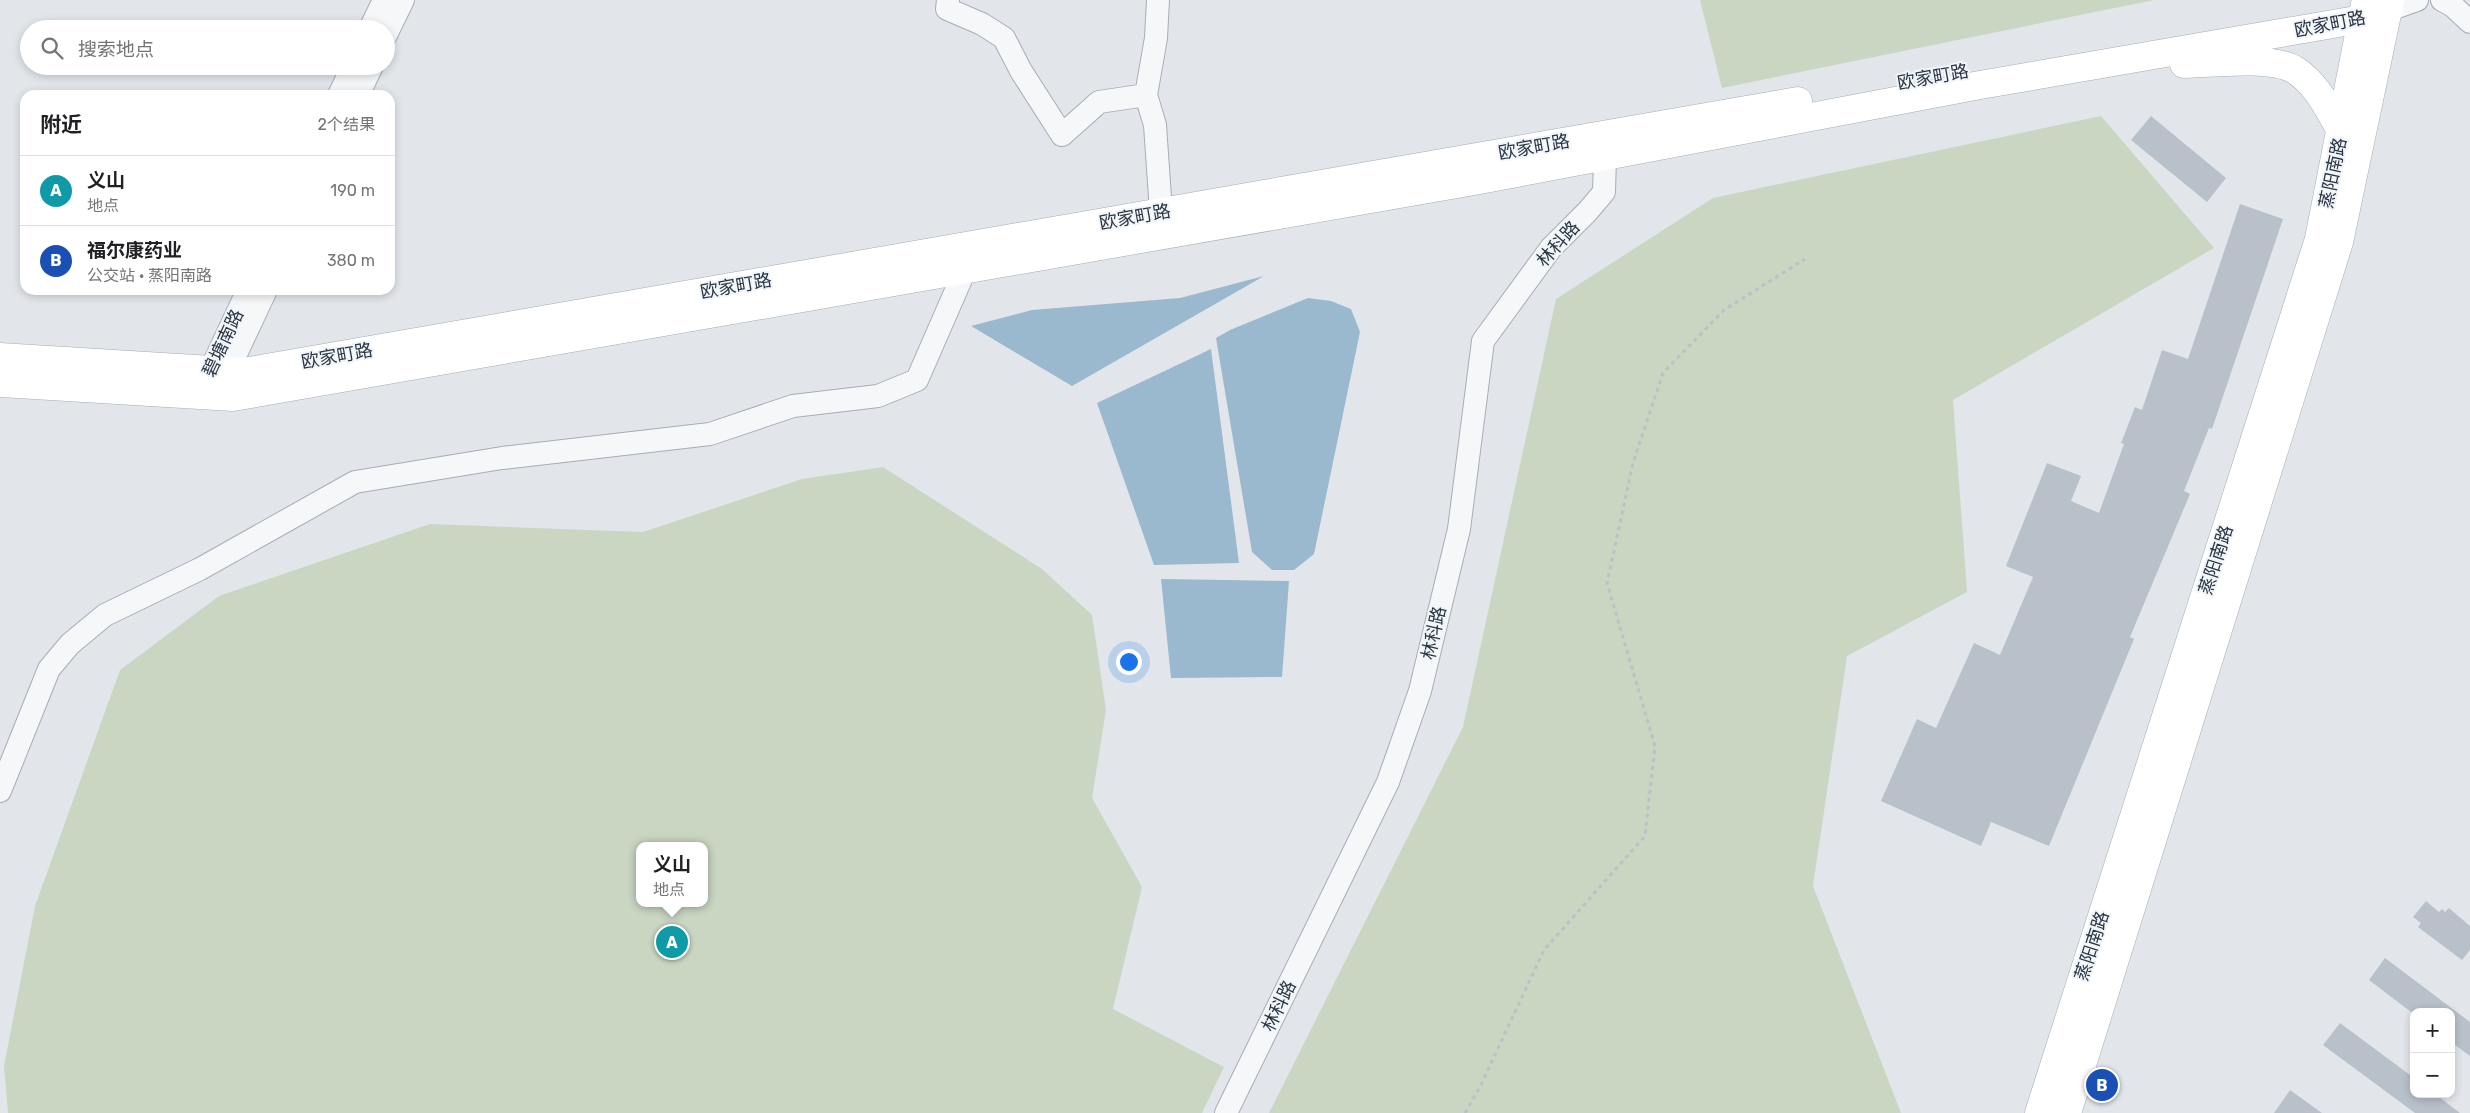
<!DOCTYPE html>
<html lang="zh">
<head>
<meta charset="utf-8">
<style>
  :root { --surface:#fff; --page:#f6f6f6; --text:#202124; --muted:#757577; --line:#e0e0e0; --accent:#7c3aed }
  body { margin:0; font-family:Rubik,"Noto Sans SC",sans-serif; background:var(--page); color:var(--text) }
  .controls { position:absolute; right:15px; bottom:15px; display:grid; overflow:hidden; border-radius:10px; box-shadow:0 2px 8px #0003 }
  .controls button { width:45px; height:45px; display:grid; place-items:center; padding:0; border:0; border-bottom:1px solid var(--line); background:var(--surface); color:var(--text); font:25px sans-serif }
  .you { position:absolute; left:1128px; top:661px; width:18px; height:18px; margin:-12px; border:4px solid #fff; border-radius:50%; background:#1a73e8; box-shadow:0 0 0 8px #1a73e833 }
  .badge { display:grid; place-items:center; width:32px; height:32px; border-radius:50%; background:var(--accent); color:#fff; font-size:16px; font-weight:700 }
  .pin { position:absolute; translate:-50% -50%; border:2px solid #fff; box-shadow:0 1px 5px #0006 }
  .popup { position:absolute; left:636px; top:842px; width:72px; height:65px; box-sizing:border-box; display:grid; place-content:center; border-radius:10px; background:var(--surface); filter:drop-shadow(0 1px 4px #0005); font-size:16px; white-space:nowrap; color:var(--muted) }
  .popup b { font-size:19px; color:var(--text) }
  .popup::after { content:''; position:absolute; left:50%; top:100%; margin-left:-10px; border:10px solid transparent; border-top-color:var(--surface) }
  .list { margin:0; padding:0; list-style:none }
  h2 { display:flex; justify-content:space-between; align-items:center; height:65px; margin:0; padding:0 20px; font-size:21px }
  h2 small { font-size:16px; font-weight:400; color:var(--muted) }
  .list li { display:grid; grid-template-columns:32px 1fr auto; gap:15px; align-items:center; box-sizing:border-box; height:70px; padding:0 20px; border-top:1px solid var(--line) }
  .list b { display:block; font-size:19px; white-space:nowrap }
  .list p { margin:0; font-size:16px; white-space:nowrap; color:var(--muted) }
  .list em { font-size:16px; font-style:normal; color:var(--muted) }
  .icon { flex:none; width:28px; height:28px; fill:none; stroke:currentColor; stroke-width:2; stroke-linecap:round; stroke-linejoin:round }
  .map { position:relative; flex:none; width:2470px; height:1113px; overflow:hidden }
  .search { position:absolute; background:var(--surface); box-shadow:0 2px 8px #0003; left:20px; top:20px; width:375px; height:55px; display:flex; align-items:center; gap:12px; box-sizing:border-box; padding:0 18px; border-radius:28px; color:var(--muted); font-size:19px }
  .panel { position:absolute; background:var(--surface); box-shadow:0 2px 8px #0003; left:20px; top:90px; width:375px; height:205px; border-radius:15px }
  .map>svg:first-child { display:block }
  .green { fill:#c9d6c2; fill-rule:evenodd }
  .water { fill:#9ab8ce }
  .building { fill:#b8c0ca }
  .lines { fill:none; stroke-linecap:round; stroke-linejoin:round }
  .minor-casing { stroke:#a6adb6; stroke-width:24 }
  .major-casing { stroke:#a0acb8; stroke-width:29 }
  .path { stroke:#bcc1c7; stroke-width:3; stroke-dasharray:4 4; stroke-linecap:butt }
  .minor { stroke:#f5f7f9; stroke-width:22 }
  .major { stroke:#fff; stroke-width:28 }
  .labels { text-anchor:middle; stroke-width:4; stroke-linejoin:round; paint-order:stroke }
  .street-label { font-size:18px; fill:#283545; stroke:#f2f5f8 }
</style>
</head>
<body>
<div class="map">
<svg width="2470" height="1113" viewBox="0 0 2470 1113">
  <rect width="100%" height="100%" fill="#e2e6eb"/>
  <path class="green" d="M 1700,0 L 2154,0 L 1722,88 Z
    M 2101,116 L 2214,248 L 1953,400 L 1967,592 L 1847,656 L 1813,886 L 1901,1113 L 1269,1113 L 1463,727 L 1556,299 L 1713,198 Z
    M 883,467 L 1042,569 L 1092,615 L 1106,710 L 1092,798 L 1142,887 L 1113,1009 L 1224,1067 L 1202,1113 L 8,1113 L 4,1066 L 35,906 L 120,670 L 219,596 L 430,524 L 643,532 L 802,479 ZM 640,846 L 704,846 L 704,903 L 640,903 Z"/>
  <path class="water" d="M 1264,276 L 1072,386 L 971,326 L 1032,310 L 1180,298 Z
    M 1308,298 L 1331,301 L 1351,309 L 1360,332 L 1314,554 L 1294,570 L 1272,570 L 1252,552 L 1216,338 L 1230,330 Z
    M 1211,349 L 1239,563 L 1154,565 L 1097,403 Z
    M 1161,579 L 1289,581 L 1282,677 L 1171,678 Z"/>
  <path class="building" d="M 2151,116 L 2226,178 L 2207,202 L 2131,140 Z
    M 2240,204 L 2283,219 L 2212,429 L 2209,428 L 2184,491 L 2190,494 L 2130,637 L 2134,639 L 2049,846 L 1991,822 L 1981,846 L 1881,801 L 1917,719 L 1936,728 L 1974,643 L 2000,655 L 2033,577 L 2006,566 L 2047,463 L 2081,476 L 2071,501 L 2099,513 L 2124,444 L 2121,443 L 2135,407 L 2142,410 L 2162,350 L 2188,359 Z
    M 2426,901 L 2439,912 L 2442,909 L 2445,912 L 2449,908 L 2470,926 L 2470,950 L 2462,960 L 2418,927 L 2421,923 L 2413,917 Z
    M 2385,958 L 2470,1022 L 2470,1056 L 2451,1042 L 2451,1012 L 2411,1012 L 2369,980 Z
    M 2340,1023 L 2414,1078 L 2414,1094 L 2435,1094 L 2460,1113 L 2415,1113 L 2323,1045 Z
    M 2290,1090 L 2322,1113 L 2274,1113 Z"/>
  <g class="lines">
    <defs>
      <path id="minor" d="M 948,0 L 947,9 L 982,24 L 1004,38 L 1021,71 L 1062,135 L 1099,102 L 1146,95
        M 1158,0 L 1156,38 L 1146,95 L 1155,125 L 1161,212
        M 2442,0 L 2453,6 L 2470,22
        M 2389,10 L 2417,0
        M 370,29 L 384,0
        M 386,35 L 403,0
        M 339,95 L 353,66
        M 358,95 L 372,66
        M 204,384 L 248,290
        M 225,386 L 228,371 L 266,290
        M 0,791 L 49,669 L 70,644 L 105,615 L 200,569 L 355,482 L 502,458 L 710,434 L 793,406 L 878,396 L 917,380 L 965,270
        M 1226,1113 L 1388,782 L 1420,691 L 1459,529 L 1483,341 L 1551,248 L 1587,212 L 1604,192 L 1605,157"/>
      <path id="major" d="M 2184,64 C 2212,63 2272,56 2295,70 C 2317,84 2329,110 2341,131
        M 0,357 L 244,372 L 1798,101
        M 0,383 L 233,397 L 1474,181 L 1980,85 L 2362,19 L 2389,10
        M 2039,1113 L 2319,239 L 2365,4
        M 2067,1113 L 2339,242 L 2390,0"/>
    </defs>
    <use href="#minor" class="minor-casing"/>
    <use href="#major" class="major-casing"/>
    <path class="path" d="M 1465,1113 L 1480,1087 L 1544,950 L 1645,836 L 1655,746 L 1607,583 L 1633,463 L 1663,373 L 1724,310 L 1805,259"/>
    <use href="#minor" class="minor"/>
    <use href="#major" class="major"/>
  </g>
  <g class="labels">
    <g class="street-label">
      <text transform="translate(2330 24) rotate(-11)" y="6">欧家町路</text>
      <text transform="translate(1933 77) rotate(-10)" y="6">欧家町路</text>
      <text transform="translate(1534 147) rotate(-10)" y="6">欧家町路</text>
      <text transform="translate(2333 173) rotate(-78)" y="6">蒸阳南路</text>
      <text transform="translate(1135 217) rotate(-10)" y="6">欧家町路</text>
      <text transform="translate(1558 244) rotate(-48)" y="6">林科路</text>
      <text transform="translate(736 286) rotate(-10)" y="6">欧家町路</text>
      <text transform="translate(223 343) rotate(-65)" y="6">碧塘南路</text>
      <text transform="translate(337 356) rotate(-10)" y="6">欧家町路</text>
      <text transform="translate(2216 560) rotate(-72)" y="6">蒸阳南路</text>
      <text transform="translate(1434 633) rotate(-77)" y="6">林科路</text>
      <text transform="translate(2092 946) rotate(-72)" y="6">蒸阳南路</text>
      <text transform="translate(1279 1006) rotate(-64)" y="6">林科路</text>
    </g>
  </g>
</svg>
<div class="controls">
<button>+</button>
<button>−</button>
</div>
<div class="you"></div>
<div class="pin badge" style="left:672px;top:942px;background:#0f9aa8">A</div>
<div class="popup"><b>义山</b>地点</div>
<div class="pin badge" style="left:2102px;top:1085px;background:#1a4fb4">B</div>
<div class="search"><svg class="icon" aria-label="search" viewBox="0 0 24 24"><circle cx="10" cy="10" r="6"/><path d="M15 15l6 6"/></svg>搜索地点</div>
<section class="panel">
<h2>附近<small>2个结果</small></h2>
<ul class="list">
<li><span class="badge" style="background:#0f9aa8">A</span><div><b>义山</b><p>地点</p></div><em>190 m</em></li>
<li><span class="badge" style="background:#1a4fb4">B</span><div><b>福尔康药业</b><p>公交站 · 蒸阳南路</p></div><em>380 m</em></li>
</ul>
</section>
</div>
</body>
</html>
